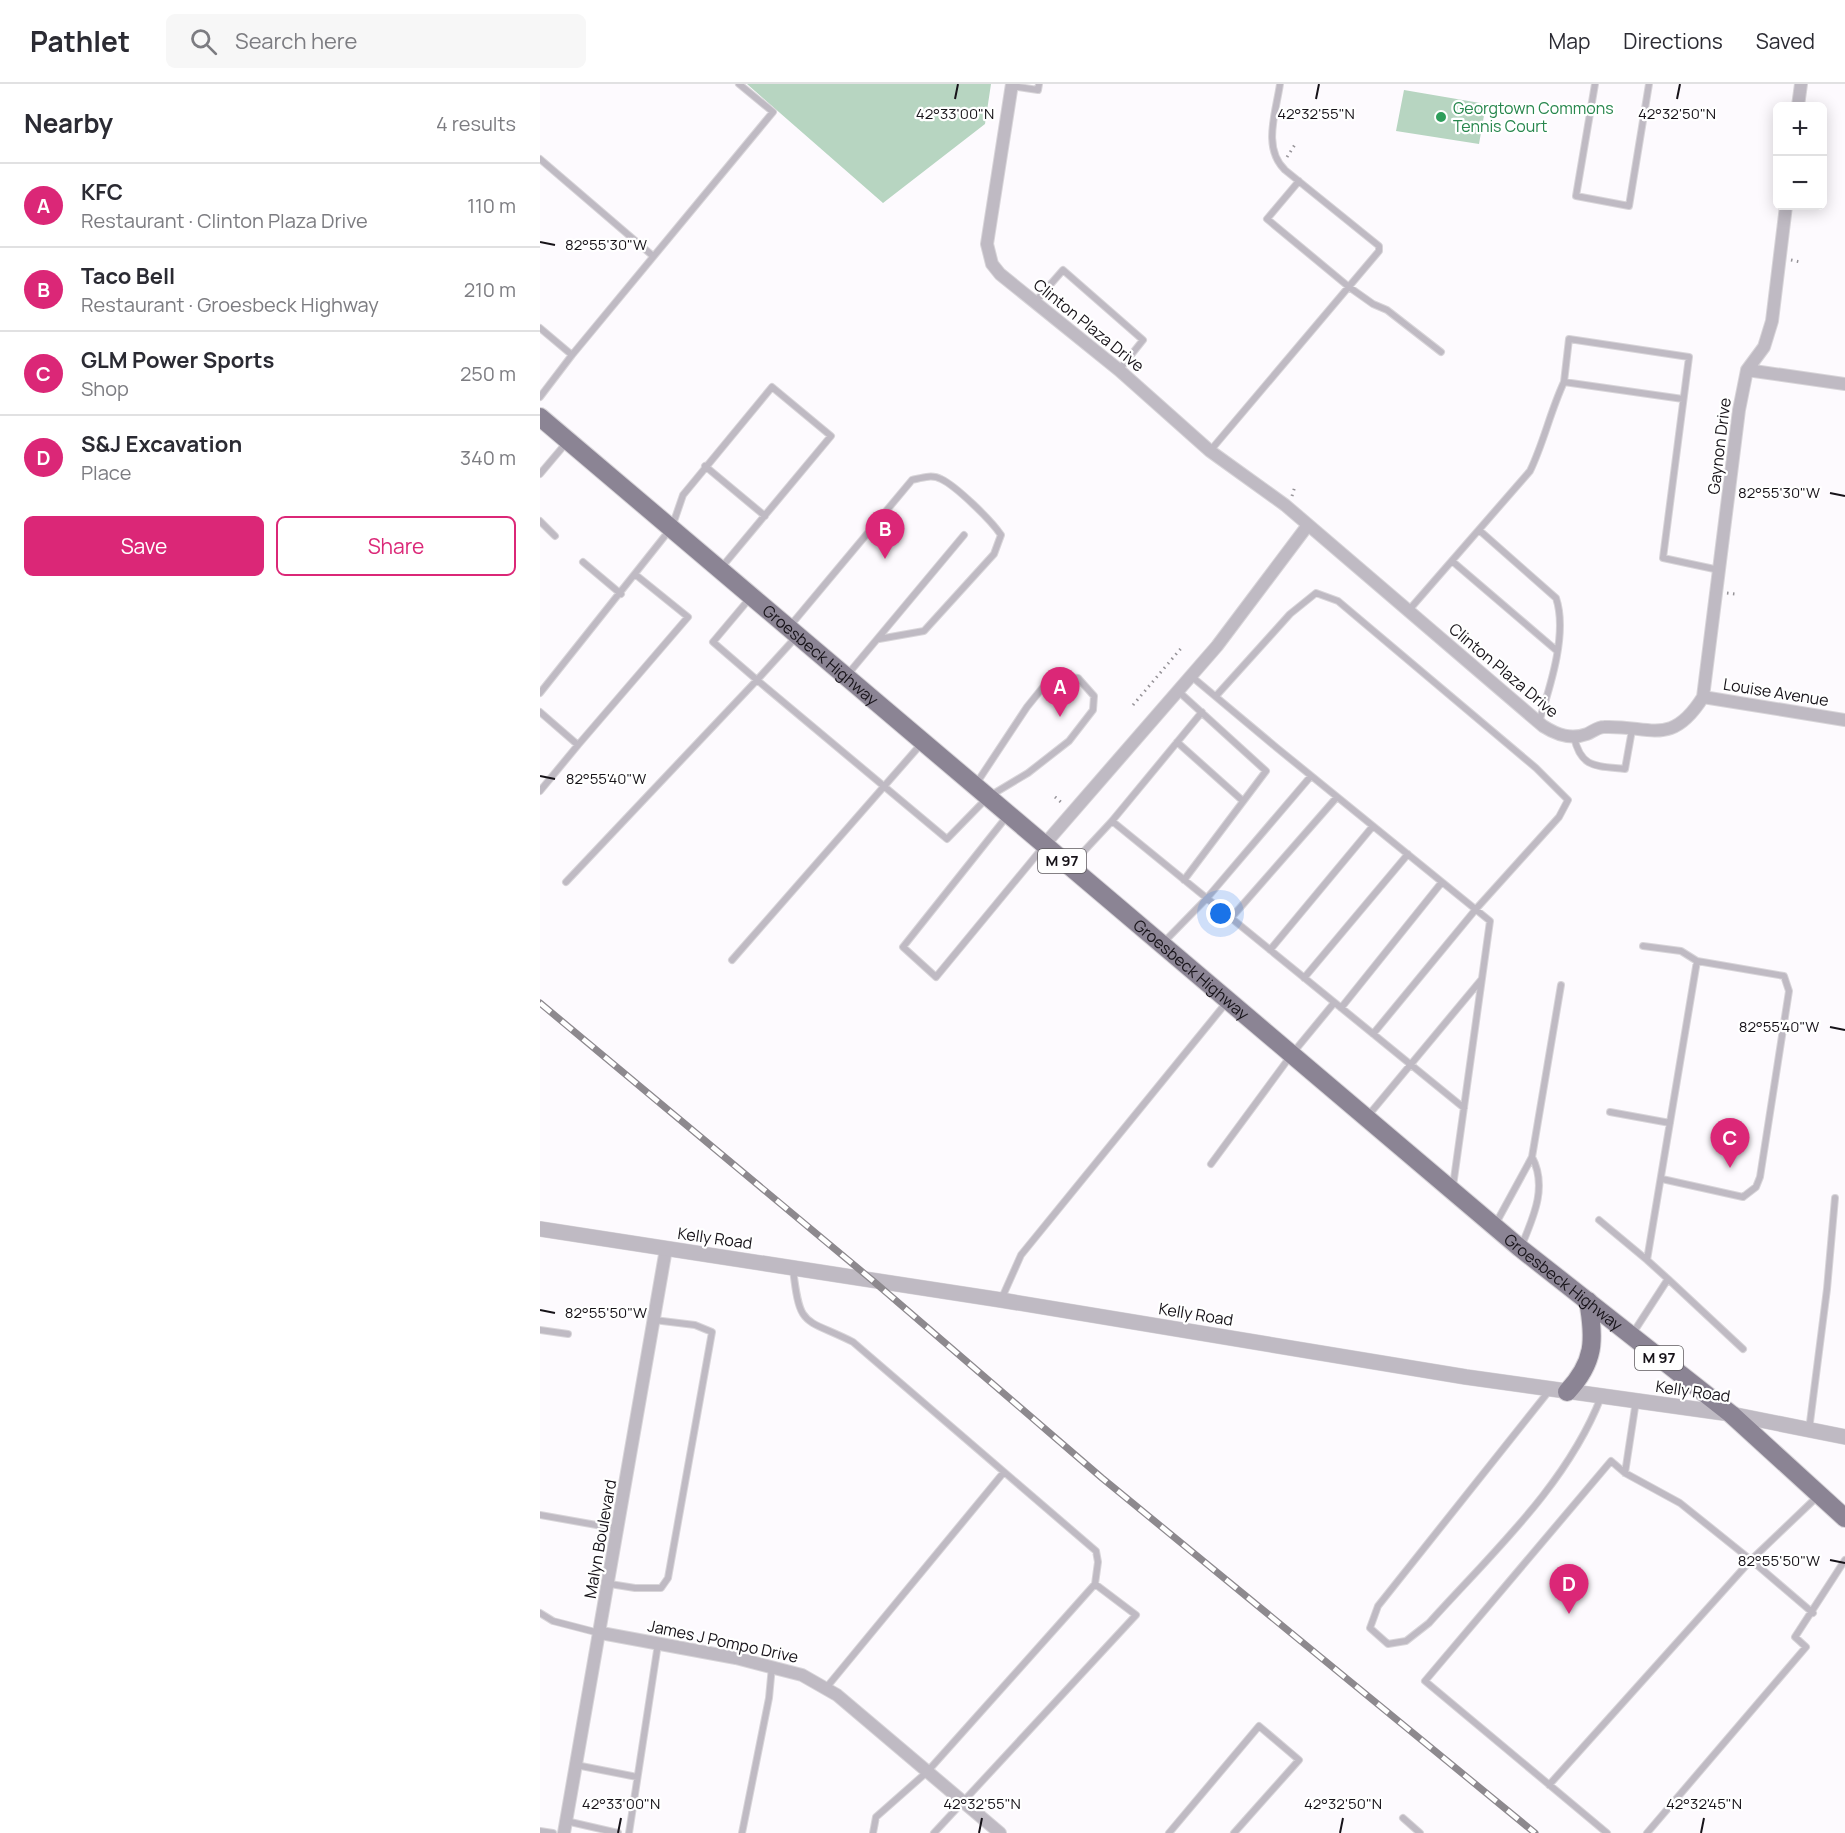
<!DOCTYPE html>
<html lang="en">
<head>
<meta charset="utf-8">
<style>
  :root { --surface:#fff; --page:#f7f7f7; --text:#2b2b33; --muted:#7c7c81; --line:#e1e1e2; --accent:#db2777 }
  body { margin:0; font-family:Manrope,sans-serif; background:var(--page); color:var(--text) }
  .controls { position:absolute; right:18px; top:18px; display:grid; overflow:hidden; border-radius:9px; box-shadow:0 3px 15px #0003 }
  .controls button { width:54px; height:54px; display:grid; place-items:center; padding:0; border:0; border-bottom:2px solid var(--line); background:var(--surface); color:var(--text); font:30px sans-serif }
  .you { position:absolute; left:681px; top:830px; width:21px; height:21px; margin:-15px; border:4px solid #fff; border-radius:50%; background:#1a73e8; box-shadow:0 0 0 9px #1a73e833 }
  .badge { display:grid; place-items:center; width:39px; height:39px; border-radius:50%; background:var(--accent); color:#fff; font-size:20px; font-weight:700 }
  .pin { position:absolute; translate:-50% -50px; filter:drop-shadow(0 2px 3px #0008) }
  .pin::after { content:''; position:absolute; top:32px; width:21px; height:18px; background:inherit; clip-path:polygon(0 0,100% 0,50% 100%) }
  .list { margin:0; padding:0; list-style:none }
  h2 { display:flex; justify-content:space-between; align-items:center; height:78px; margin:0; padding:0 24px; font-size:26px }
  h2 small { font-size:20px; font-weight:400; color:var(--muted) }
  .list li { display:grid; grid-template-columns:39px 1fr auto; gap:18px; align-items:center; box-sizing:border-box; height:84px; padding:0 24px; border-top:2px solid var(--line) }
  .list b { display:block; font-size:22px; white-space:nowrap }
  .list p { margin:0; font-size:20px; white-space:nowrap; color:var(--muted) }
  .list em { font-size:20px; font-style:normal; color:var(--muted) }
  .actions { display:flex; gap:12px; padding:18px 24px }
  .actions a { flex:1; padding:14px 0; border:2px solid var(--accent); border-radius:9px; text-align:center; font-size:21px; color:var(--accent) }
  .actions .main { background:var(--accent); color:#fff }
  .icon { flex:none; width:33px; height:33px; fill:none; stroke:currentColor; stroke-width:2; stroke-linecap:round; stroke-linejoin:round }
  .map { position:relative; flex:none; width:1305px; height:1749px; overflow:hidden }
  header { display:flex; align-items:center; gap:36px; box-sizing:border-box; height:84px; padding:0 30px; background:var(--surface); border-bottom:2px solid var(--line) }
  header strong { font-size:28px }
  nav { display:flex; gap:33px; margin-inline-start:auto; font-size:21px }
  .search { width:420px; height:54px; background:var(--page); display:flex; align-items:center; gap:15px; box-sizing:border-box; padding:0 21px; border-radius:9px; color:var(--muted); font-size:22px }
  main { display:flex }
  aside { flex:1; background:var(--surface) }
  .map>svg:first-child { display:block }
  .green { fill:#b7d5c1 }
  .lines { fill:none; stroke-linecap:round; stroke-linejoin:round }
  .service-casing { stroke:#d8d5d9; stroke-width:8 }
  .minor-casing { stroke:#d8d5d9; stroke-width:14 }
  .tertiary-casing { stroke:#d8d5d9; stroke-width:16 }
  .primary-casing { stroke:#d8d5d9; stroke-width:20 }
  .path { stroke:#959297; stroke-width:3; stroke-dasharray:1.5 4.5; stroke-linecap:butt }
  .service { stroke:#bfbac3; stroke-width:6 }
  .minor { stroke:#bfbac3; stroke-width:12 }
  .tertiary { stroke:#bfbac3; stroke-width:15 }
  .primary { stroke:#8b8494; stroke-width:18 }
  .rail-casing { stroke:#8d898e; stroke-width:7 }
  .rail { stroke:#fff; stroke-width:4.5; stroke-dasharray:14; stroke-linecap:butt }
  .ticks { fill:none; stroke:#171319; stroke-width:2 }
  .leisure-dot { fill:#2e9e5b; stroke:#fff; stroke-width:2 }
  .labels { text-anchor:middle; stroke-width:4.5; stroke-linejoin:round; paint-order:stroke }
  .shield { fill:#fff; stroke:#5d5a5e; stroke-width:1.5 }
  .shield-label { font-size:15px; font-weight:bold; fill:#171319 }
  .leisure-label { font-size:16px; fill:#27864d; stroke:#fff; text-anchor:start }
  .street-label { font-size:16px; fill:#171319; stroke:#fff }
  .ticks-label { font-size:15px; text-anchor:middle; fill:#171319; stroke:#fff; stroke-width:4.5; stroke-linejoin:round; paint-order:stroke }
</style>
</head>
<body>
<header>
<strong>Pathlet</strong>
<div class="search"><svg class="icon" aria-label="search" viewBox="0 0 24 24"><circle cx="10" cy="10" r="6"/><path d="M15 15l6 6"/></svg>Search here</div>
<nav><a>Map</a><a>Directions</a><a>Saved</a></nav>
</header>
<main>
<aside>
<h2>Nearby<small>4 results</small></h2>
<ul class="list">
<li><span class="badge">A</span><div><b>KFC</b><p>Restaurant · Clinton Plaza Drive</p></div><em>110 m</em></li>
<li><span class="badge">B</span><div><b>Taco Bell</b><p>Restaurant · Groesbeck Highway</p></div><em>210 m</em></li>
<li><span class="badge">C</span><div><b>GLM Power Sports</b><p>Shop</p></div><em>250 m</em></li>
<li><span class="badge">D</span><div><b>S&amp;J Excavation</b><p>Place</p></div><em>340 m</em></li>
</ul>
<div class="actions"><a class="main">Save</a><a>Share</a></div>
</aside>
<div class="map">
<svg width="1305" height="1749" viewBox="0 0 1305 1749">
  <rect width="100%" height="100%" fill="#fdfafe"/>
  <path class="green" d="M 207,0 L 451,0 L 445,40 L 343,119 Z
    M 864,6 L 946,20 L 939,60 L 856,47 Z"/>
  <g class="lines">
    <defs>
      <path id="service" d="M 1055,0 L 1036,112 L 1089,122 L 1109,0
        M 472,2 L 498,6 L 499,0
        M 0,75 L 113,172
        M 759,97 L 727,135 L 809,203 L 833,220 L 847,226 L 901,268
        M 495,218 L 523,186 L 603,256 L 579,286
        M 0,244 L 32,271 L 233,28 L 199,0
        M 0,313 L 32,271
        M 1143,315 L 1024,298 L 1029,255 L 1149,273 L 1123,474 L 1179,486
        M 670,367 L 839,167 L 839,162 L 745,86 C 722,64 736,28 740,0
        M 165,382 L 225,432
        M 0,390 L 27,358
        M 0,437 L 15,452
        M 939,446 L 1016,514 C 1028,549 1010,603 999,638
        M 912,477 L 1016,566
        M 43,478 L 81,510
        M 869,526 L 990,387 C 1004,358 1010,328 1024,298
        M 250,542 L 372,396 C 381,394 392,390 401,395 C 416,402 451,436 461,451 L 454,470 L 384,547 L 339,555
        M 257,552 L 217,596 L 407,755 L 448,713 L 488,689 L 529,657 L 553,626 L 554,612 L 538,594 L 521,592 L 508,597 L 487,623 L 436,700
        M 308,590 L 424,451
        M 651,592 L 737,664 L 950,837 L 913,1102
        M 638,607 L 726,687 L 644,796
        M 0,609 L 132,443 L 143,411 L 232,303 L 291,352 L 181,484
        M 676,612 L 750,530 L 776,509 L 798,517 L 996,684 L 1028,716 L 1019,733 L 936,825 L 833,950
        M 0,628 L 38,661 L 0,707
        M 1034,653 C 1041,685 1057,682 1085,685 L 1092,646
        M 637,658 L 703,717
        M 38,661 L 148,533 L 96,491
        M 468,731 L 363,863 L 396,893 L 504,762
        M 572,737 L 924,1024
        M 532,780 L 572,737 L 662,628
        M 26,798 L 217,596 L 173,558 L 210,514
        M 691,834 L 797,713
        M 624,858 L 667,814 L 771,692
        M 1103,862 L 1141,867 L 1157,877
        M 730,866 L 833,742
        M 192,876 L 382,659
        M 764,894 L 868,770
        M 801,924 L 902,798
        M 1070,1028 L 1130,1039
        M 827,1033 L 941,896
        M 992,1073 L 1021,901
        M 671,1080 L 752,970 L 794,919
        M 1059,1136 L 1107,1176
        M 955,1141 L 992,1073 C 1008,1103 993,1134 981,1163
        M 253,1185 C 260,1245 263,1233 313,1258 L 556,1467 L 558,1478 L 555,1500
        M 1128,1195 L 1203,1265
        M 461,1216 L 481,1171 L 686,919
        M 0,1246 L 28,1250
        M 1093,1249 L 1128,1195 L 1107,1176 L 1157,877 L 1244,892 L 1249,907 L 1220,1093 L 1216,1103 L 1203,1113 L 1122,1095
        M 1009,1307 L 838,1522 L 830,1544 L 848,1560 L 866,1557 L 889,1539 C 951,1470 1027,1401 1061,1313
        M 1269,1346 L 1287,1205 L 1295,1114
        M 1085,1389 L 1096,1317
        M 0,1431 L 79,1445
        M 70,1500 L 95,1504 L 121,1504 L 128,1494 L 172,1248 L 155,1241 L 114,1236
        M 0,1529 L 13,1537 L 59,1549
        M 286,1604 L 464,1388
        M 36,1681 L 97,1693
        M 1009,1701 L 1211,1476 L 1273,1529
        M 863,1734 L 880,1749
        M 26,1737 L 78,1749
        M 0,1747 L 13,1749
        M 89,1749 L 118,1560
        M 202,1749 L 229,1614 L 232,1582
        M 333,1749 L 336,1733 L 387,1688 L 555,1500 L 596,1531 L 394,1749
        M 629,1749 L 719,1642 L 759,1676 L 694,1749
        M 1067,1749 L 885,1597 L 1071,1377 L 1085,1389 L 1140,1419 L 1211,1476 L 1278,1412
        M 1107,1749 L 1266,1563 L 1255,1553 L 1305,1476"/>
      <path id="minor" d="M 472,0 L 447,160 L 452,180 L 460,190 L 579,286 L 670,367 L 745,421 L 1003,642 C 1017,651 1031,656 1047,650 C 1052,648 1058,643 1064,643 C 1110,641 1131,664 1163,613 L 1199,326 L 1207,286 L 1224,263 L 1232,237 L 1246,122
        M 1258,22 L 1261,0
        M 1207,286 L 1305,300
        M 1163,613 L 1305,636
        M 504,761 L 677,562 L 768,441
        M 61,1549 L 196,1574 L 262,1591 L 297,1611 L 460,1749
        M 24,1749 L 126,1165"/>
      <path id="tertiary" d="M 0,1145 L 461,1216 L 926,1293 L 1191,1330 L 1305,1353"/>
      <g id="primary">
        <path id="s1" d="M 0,333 L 980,1164 L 1191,1330 L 1305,1434"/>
        <path d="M 1027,1308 C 1055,1278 1055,1256 1048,1217"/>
      </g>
    </defs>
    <use href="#service" class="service-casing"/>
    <use href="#minor" class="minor-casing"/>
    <use href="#tertiary" class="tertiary-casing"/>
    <use href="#primary" class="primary-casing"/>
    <path class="path" d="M 747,73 L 756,59
      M 1235,108 L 1238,109
      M 1251,176 L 1260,178
      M 752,412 L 755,402
      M 1187,509 L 1195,510
      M 593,621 L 643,562
      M 515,713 L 523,720"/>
    <use href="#service" class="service"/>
    <use href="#minor" class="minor"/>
    <use href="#tertiary" class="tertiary"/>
    <use href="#primary" class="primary"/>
    <defs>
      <path id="rail" d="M 0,919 L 332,1196 L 562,1394 L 995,1749"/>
    </defs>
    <use href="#rail" class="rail-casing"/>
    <use href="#rail" class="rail"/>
  </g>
  <path class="ticks" d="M 415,15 L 418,0M 776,15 L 779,0M 1137,15 L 1140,0M 0,158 L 15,161M 1290,409 L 1305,412M 0,692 L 15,695M 1290,943 L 1305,946M 0,1226 L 15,1229M 1290,1476 L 1305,1479M 78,1749 L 81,1734M 439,1749 L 442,1734M 800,1749 L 803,1734M 1161,1749 L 1164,1734"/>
  <circle class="leisure-dot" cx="901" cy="33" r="6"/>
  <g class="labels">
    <g class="shield">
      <rect x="498" y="765" width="48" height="24" rx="4.5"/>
      <rect x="1095" y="1262" width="48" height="24" rx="4.5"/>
    </g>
    <g class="shield-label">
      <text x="522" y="782">M 97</text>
      <text x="1119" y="1279">M 97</text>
    </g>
    <g class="leisure-label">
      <text x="913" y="30">Georgtown Commons<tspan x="913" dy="18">Tennis Court</tspan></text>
    </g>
    <g class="street-label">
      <text transform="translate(549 241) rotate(39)" y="6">Clinton Plaza Drive</text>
      <text transform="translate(1179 362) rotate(-83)" y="6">Gaynon Drive</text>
      <text dy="6" stroke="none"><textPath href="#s1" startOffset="368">Groesbeck Highway</textPath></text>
      <text transform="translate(964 586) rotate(40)" y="6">Clinton Plaza Drive</text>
      <text transform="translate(1236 608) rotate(9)" y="6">Louise Avenue</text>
      <text dy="6" stroke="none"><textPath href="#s1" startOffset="854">Groesbeck Highway</textPath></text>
      <text transform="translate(175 1154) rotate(8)" y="6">Kelly Road</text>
      <text dy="6" stroke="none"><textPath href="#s1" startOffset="1340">Groesbeck Highway</textPath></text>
      <text transform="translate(656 1230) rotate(9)" y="6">Kelly Road</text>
      <text transform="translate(1153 1307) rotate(8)" y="6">Kelly Road</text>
      <text transform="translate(60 1455) rotate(-80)" y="6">Malyn Boulevard</text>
      <text transform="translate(183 1557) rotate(12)" y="6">James J Pompo Drive</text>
    </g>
  </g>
  <g class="ticks-label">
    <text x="415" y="35">42°33'00"N</text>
    <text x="776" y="35">42°32'55"N</text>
    <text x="1137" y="35">42°32'50"N</text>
    <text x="66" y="166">82°55'30"W</text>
    <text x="1239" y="414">82°55'30"W</text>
    <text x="66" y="700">82°55'40"W</text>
    <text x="1239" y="948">82°55'40"W</text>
    <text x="66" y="1234">82°55'50"W</text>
    <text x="1239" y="1482">82°55'50"W</text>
    <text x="81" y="1725">42°33'00"N</text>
    <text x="442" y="1725">42°32'55"N</text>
    <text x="803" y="1725">42°32'50"N</text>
    <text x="1164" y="1725">42°32'45"N</text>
  </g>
</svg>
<div class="controls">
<button>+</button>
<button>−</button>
</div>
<div class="you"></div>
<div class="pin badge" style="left:520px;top:633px">A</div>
<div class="pin badge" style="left:345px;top:475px">B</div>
<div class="pin badge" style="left:1190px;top:1084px">C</div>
<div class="pin badge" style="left:1029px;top:1530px">D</div>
</div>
</main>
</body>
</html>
